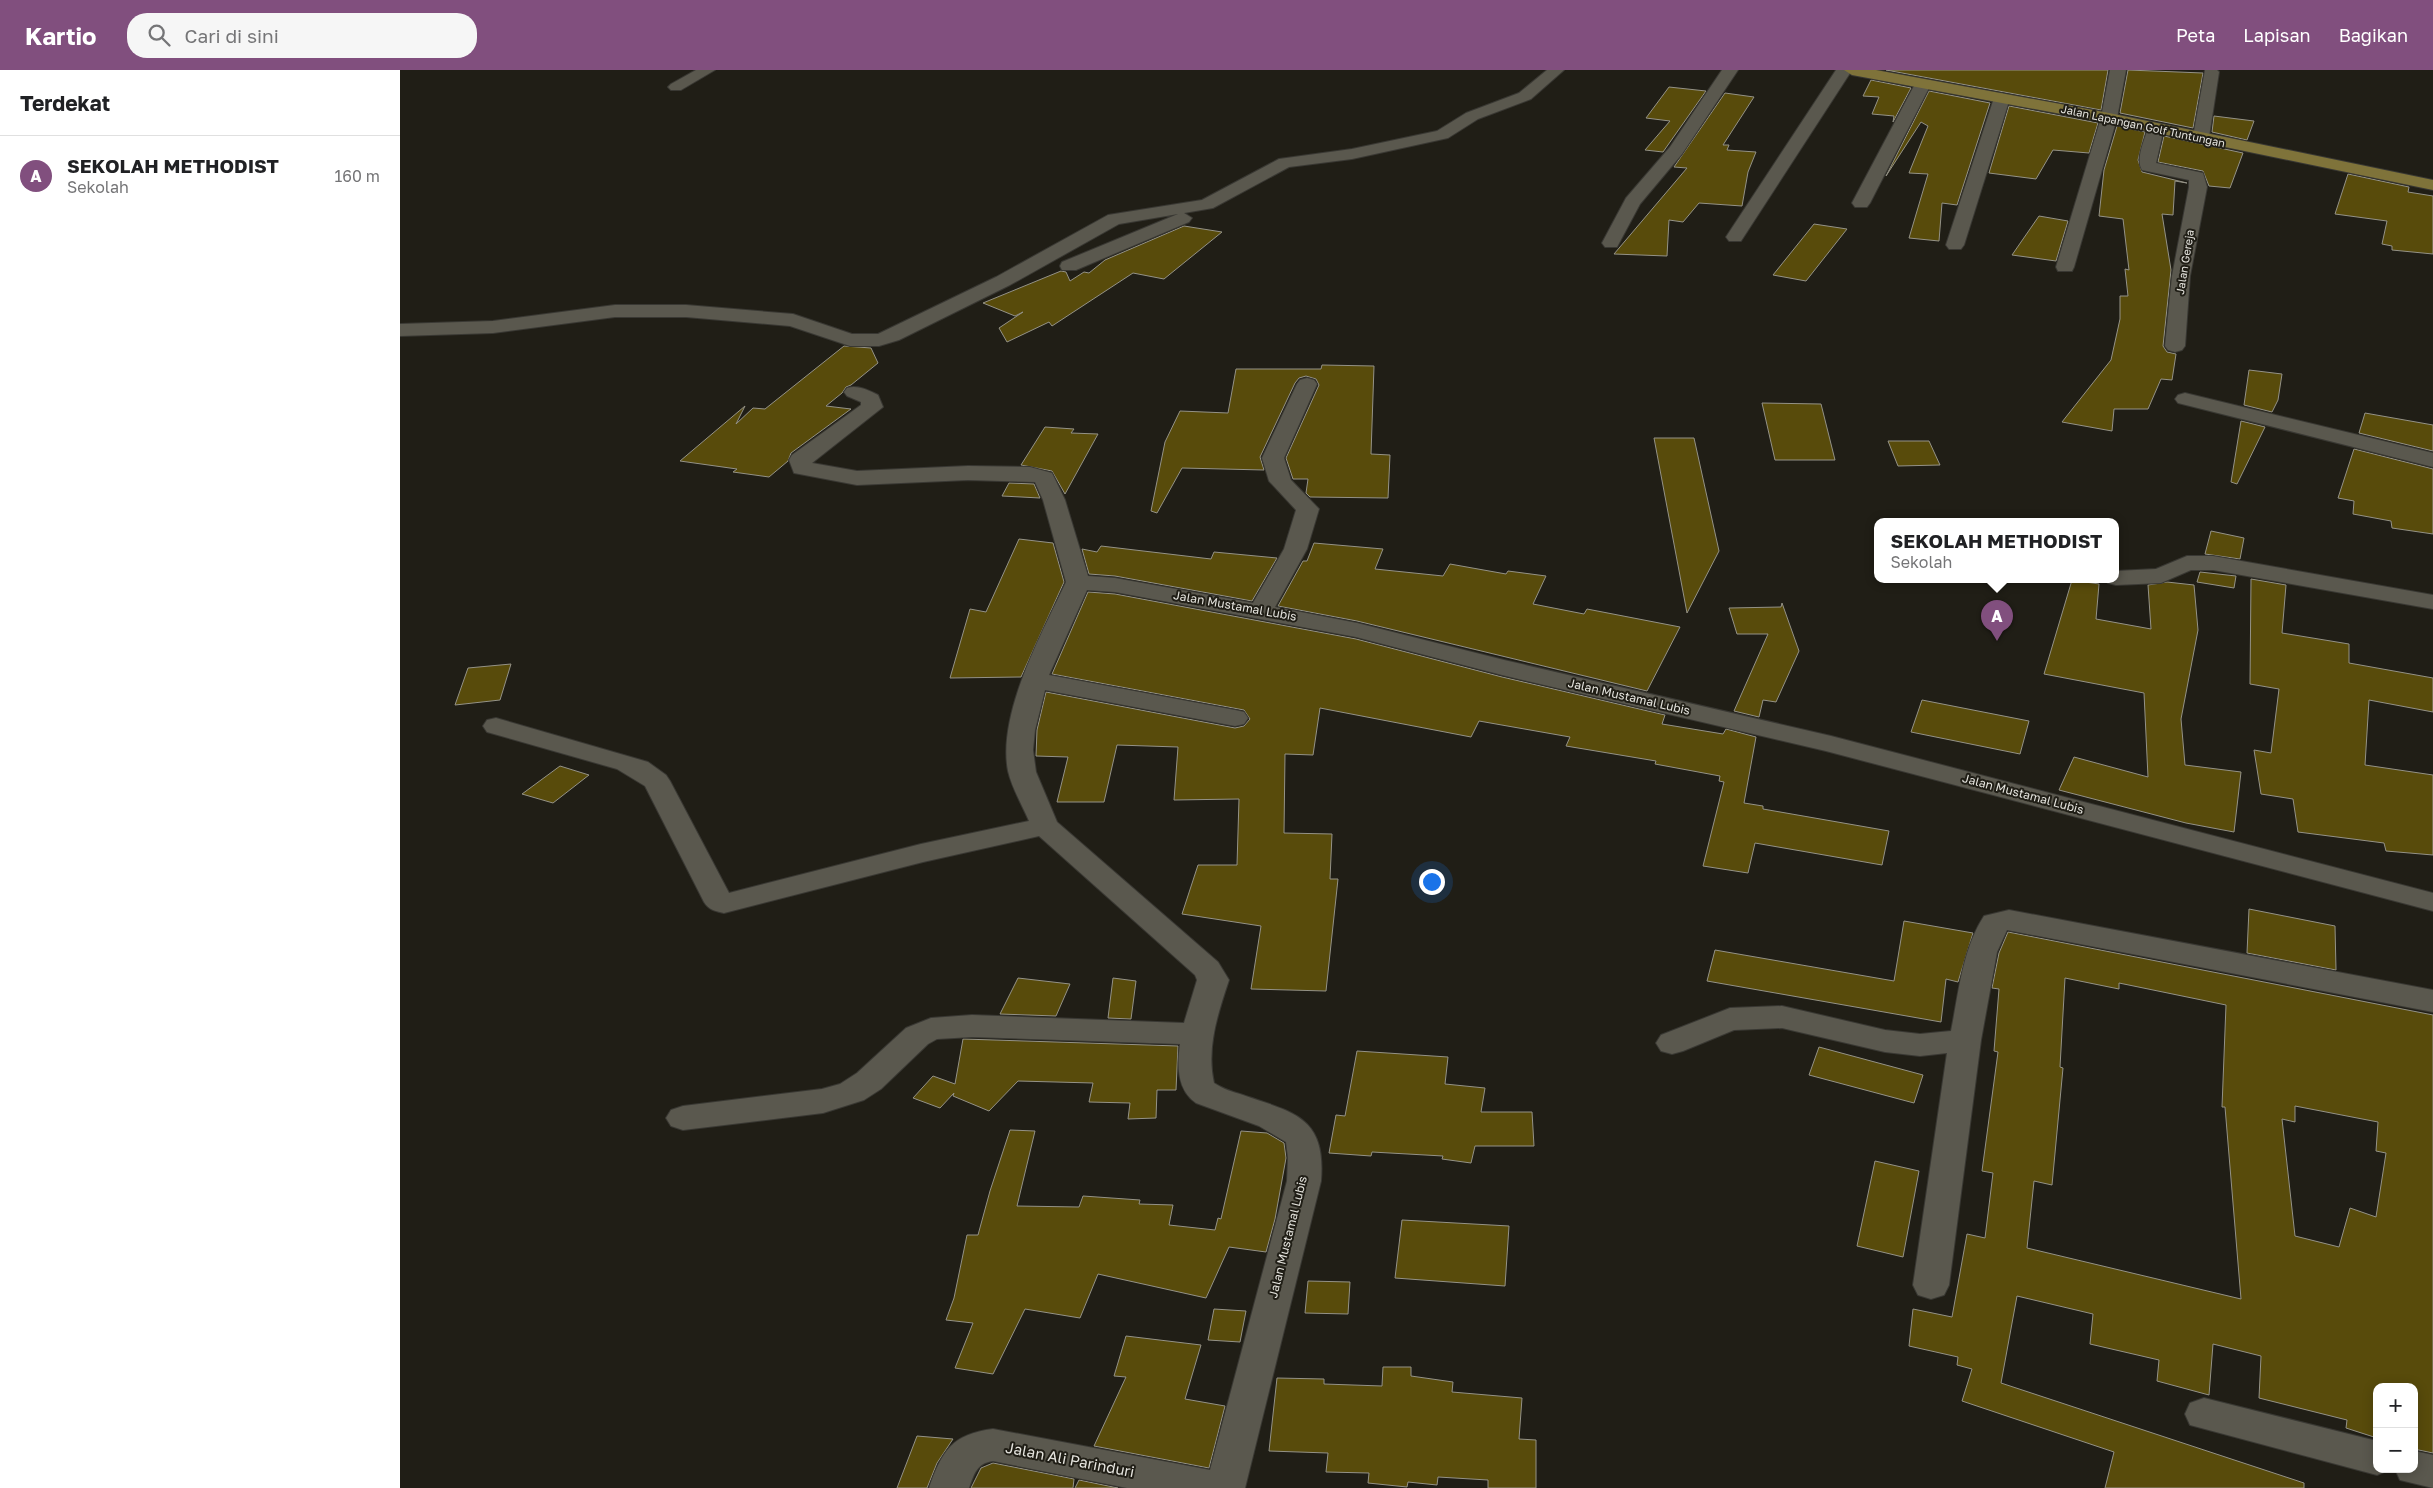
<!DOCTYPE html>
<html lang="id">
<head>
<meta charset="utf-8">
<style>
  :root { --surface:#fff; --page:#f6f6f6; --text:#202124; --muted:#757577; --line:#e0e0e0; --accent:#814f7e }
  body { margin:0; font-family:"Golos Text",sans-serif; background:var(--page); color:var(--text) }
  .controls { position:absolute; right:15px; bottom:15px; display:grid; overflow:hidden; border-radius:10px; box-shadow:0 2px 12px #0003 }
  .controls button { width:45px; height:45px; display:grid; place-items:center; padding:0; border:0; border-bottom:1px solid var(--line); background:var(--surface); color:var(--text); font:25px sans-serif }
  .you { position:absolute; left:1031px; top:811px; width:18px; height:18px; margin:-12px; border:4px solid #fff; border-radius:50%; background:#1a73e8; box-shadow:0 0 0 8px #1a73e833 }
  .badge { display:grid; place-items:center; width:32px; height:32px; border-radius:50%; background:var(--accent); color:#fff; font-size:16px; font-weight:700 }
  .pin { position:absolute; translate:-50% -41px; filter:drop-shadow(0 1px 2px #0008) }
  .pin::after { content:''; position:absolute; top:26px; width:18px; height:15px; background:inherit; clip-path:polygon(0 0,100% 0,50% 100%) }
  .popup { position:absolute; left:1474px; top:448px; width:245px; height:65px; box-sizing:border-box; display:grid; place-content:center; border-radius:10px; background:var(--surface); filter:drop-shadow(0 1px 4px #0005); font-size:16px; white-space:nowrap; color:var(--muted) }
  .popup b { font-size:19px; color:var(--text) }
  .popup::after { content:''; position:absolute; left:50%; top:100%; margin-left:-10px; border:10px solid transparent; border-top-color:var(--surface) }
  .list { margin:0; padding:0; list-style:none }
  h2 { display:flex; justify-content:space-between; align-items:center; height:65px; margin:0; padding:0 20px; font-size:21px }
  h2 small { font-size:16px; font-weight:400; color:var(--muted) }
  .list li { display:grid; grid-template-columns:32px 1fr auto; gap:15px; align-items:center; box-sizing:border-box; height:80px; padding:0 20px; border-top:1px solid var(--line) }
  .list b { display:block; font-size:19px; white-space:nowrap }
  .list p { margin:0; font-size:16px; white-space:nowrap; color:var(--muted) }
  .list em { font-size:16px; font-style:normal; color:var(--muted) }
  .icon { flex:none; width:28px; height:28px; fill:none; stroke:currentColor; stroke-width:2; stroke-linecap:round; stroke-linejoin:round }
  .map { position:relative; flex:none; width:2033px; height:1418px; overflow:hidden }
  header { display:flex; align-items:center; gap:30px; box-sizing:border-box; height:70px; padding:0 25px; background:var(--accent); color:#fff }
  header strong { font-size:24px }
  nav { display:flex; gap:28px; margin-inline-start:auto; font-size:18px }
  .search { width:350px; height:45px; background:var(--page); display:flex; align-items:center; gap:12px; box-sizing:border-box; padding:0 18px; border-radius:20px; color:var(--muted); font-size:19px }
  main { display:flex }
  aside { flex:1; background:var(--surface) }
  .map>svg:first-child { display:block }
  .building { fill:#584b0b; stroke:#949287; fill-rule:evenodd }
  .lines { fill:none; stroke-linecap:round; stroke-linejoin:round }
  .minor-casing { stroke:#393833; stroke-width:2 }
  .primary-casing { stroke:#393833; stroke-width:2 }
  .minor { fill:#5a584e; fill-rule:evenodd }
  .primary { fill:#7f733a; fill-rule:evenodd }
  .labels { text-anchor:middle; stroke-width:4; stroke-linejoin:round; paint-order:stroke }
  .far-street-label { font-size:11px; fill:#e5e4de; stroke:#201e16 }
  .street-label { font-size:12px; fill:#e5e4de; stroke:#201e16 }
  .near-street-label { font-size:15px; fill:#e5e4de; stroke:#201e16 }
</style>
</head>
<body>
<header>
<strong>Kartio</strong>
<div class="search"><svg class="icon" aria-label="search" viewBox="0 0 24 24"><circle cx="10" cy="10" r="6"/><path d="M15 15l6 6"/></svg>Cari di sini</div>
<nav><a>Peta</a><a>Lapisan</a><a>Bagikan</a></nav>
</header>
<main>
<aside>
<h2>Terdekat<small></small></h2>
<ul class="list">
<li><span class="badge">A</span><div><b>SEKOLAH METHODIST</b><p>Sekolah</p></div><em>160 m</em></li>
</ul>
</aside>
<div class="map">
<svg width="2033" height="1418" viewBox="0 0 2033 1418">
  <rect width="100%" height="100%" fill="#201e16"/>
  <path class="building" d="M 1486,0 L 1708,0 L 1701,40 Z
    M 1728,0 L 1803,3 L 1793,58 L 1720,43 Z
    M 1471,10 L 1511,18 L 1493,52 L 1494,46 L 1472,44 L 1479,27 L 1463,26 Z
    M 1269,17 L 1306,21 L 1263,82 L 1245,80 L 1270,51 L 1246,48 Z
    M 1529,21 L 1590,33 L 1557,135 L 1542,133 L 1539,171 L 1509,168 L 1528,104 L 1509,103 L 1528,56 L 1521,52 L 1486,106 Z
    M 1325,23 L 1354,27 L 1323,75 L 1329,75 L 1327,80 L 1356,82 L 1348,102 L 1342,136 L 1299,133 L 1283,152 L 1269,150 L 1267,186 L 1214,184 L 1287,98 L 1274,97 Z
    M 1609,36 L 1698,53 L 1689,83 L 1653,80 L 1636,109 L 1589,103 Z
    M 1814,46 L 1854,51 L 1847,70 L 1812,62 Z
    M 1717,56 L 1745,62 L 1738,90 L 1742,102 L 1787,113 L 1775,111 L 1773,145 L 1762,144 L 1771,200 L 1763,276 L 1767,282 L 1776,284 L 1772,310 L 1761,309 L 1748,339 L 1714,339 L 1712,361 L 1662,352 L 1711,290 L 1720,249 L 1720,226 L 1728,226 L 1725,199 L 1729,200 L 1723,149 L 1699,146 L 1704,100 Z
    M 1764,66 L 1843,83 L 1830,118 L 1809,116 L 1803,101 L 1758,92 Z
    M 1948,104 L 2009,117 L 2008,122 L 2033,126 L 2033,184 L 1992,180 L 1992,176 L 1982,174 L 1987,151 L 1935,144 Z
    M 1639,146 L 1668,151 L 1656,191 L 1612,185 Z
    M 1414,154 L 1447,159 L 1406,211 L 1373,205 Z
    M 784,156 L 822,162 L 764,209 L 733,203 L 652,256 L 649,252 L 607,272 L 599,258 L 623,242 L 615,246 L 583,233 L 661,201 L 666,202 L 670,211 L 684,202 L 689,203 L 705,190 Z
    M 444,276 L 471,278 L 478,293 L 451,315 L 446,317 L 442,323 L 426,336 L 451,339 L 391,383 L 388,391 L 369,407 L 333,402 L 337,399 L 280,391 L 345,336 L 336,354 L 353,338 L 365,339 Z
    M 922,295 L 974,296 L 971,384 L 990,385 L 988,428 L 910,427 L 906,423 L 908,409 L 893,409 L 886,388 L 919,315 L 916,309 L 906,306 L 899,308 L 895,313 L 860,387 L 864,400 L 782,398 L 757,443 L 751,441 L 765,372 L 780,341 L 828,343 L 836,299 L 921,299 Z
    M 1849,300 L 1882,304 L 1878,330 L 1872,342 L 1844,335 Z
    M 1362,333 L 1421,334 L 1435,390 L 1375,390 Z
    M 1965,343 L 2033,355 L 2033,381 L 1959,363 Z
    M 1841,351 L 1865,357 L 1837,414 L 1831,412 Z
    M 645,357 L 674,359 L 671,363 L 698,364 L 665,424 L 652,401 L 621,395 Z
    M 1254,368 L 1294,368 L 1319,481 L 1287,543 Z
    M 1488,371 L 1529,371 L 1540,395 L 1498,396 Z
    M 1954,379 L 2033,399 L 2033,464 L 1992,458 L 1991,451 L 1953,444 L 1954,431 L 1938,428 Z
    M 609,413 L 634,414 L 640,428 L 602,426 Z
    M 1811,461 L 1844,468 L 1840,489 L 1805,484 Z
    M 619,469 L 653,473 L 664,512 L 621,607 L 550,608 L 570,539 L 586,542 Z
    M 914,473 L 983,479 L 975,499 L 1043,506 L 1050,494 L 1106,504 L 1108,501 L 1146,506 L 1133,534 L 1184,544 L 1187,539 L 1280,557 L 1247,621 L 957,551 L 878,536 L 903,491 L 907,491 Z
    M 701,476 L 811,489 L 814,482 L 877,488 L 852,531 L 715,506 L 689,504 L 682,479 L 697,482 Z
    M 1800,502 L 1836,506 L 1834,518 L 1797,512 Z
    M 1851,509 L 1886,515 L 1882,563 L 1949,574 L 1949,593 L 2033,608 L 2033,642 L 1969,630 L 1965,695 L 2033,705 L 2033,785 L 1986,781 L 1984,773 L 1898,762 L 1893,729 L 1861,724 L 1854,680 L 1871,683 L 1879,619 L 1850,614 Z
    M 1672,510 L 1699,514 L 1696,549 L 1751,559 L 1748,515 L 1767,512 L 1794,515 L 1798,560 L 1781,649 L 1785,695 L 1841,702 L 1834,762 L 1786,753 L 1659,720 L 1674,687 L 1748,707 L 1744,623 L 1644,604 Z
    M 688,522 L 715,524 L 956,569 L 1102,607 L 1265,645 L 1262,654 L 1323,664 L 1326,659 L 1356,667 L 1344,733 L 1363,736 L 1363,739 L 1489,761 L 1482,795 L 1355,773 L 1348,803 L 1303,796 L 1324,712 L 1319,711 L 1320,706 L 1255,694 L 1256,691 L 1166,676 L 1170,667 L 1079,651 L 1071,667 L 920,638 L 913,685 L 885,684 L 884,763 L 932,764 L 930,809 L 938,809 L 926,921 L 851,919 L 861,856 L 782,844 L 798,795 L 837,795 L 839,729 L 774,730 L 778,677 L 717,675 L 704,732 L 657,732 L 668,687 L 636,686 L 637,660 L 646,622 L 835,658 L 844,656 L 850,649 L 844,640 L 652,604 Z
    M 1382,533 L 1399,581 L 1376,632 L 1363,630 L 1359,647 L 1334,641 L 1368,564 L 1337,564 L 1329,538 L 1381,537 Z
    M 111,594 L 100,630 L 55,635 L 68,598 Z
    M 1522,630 L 1629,651 L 1620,684 L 1511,662 Z
    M 160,696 L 189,705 L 153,733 L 122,724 Z
    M 1849,839 L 1935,856 L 1936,900 L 1847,883 Z
    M 1504,851 L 1573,863 L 1558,912 L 1546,909 L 1541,952 L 1307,911 L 1315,880 L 1494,911 Z
    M 1608,862 L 2033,945 L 2033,1383 L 2014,1379 L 2014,1317 L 1977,1317 L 1977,1368 L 1946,1358 L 1947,1350 L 1859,1328 L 1861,1286 L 1813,1274 L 1809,1325 L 1757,1311 L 1759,1290 L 1690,1274 L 1693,1244 L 1617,1226 L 1601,1313 L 1904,1413 L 1904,1418 L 1705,1418 L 1714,1382 L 1562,1331 L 1572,1299 L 1557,1295 L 1558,1287 L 1509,1276 L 1513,1239 L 1552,1247 L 1567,1164 L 1585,1168 L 1593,1103 L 1582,1101 L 1598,982 L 1594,981 L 1599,919 L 1592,918 L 1599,883 ZM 1665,908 L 1719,919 L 1719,913 L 1826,935 L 1822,1037 L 1825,1037 L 1841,1229 L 1627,1178 L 1634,1111 L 1652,1115 L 1663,998 L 1660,997 ZM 1895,1036 L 1978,1052 L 1976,1081 L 1986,1083 L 1976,1147 L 1950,1138 L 1939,1177 L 1895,1166 L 1882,1049 L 1895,1052 Z
    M 618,908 L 670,914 L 656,946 L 600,944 Z
    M 713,908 L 736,911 L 731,949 L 708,948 Z
    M 563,969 L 778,976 L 776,1020 L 757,1020 L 756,1048 L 728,1049 L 730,1033 L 689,1032 L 693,1013 L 618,1011 L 589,1041 L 553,1026 L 554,1023 L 540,1038 L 513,1028 L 533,1006 L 555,1014 Z
    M 1419,977 L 1523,1005 L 1514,1033 L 1409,1005 Z
    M 957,981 L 1048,987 L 1045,1014 L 1085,1018 L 1081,1042 L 1132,1042 L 1134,1076 L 1075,1076 L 1071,1093 L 1042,1089 L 1043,1086 L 972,1082 L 971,1086 L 929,1083 L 936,1045 L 945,1046 Z
    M 610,1060 L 635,1061 L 617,1136 L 679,1137 L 683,1126 L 740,1130 L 739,1134 L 773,1135 L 769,1155 L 815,1160 L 818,1148 L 821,1149 L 841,1061 L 867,1063 L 884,1073 L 886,1088 L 875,1149 L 866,1182 L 829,1177 L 806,1228 L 698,1204 L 680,1248 L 625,1239 L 593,1304 L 555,1298 L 573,1253 L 546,1250 L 554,1228 L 567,1165 L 578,1165 L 590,1121 Z
    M 1475,1091 L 1519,1101 L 1503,1187 L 1457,1176 Z
    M 1002,1150 L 1109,1156 L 1105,1216 L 995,1208 Z
    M 908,1211 L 950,1212 L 948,1244 L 905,1243 Z
    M 814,1239 L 846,1241 L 840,1272 L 808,1270 Z
    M 726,1266 L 801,1275 L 785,1329 L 825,1336 L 809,1398 L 694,1376 L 726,1307 L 714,1306 Z
    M 983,1297 L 1011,1297 L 1011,1306 L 1053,1312 L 1052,1322 L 1122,1328 L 1119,1369 L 1136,1370 L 1136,1418 L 1088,1418 L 1088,1410 L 1038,1407 L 1037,1415 L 1008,1412 L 1007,1417 L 968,1413 L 969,1403 L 926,1402 L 928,1383 L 869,1381 L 877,1308 L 924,1309 L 924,1314 L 982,1316 Z
    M 517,1366 L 553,1369 L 537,1393 L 527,1418 L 497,1418 Z
    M 593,1393 L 674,1409 L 673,1418 L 571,1418 L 581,1398 Z
    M 679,1410 L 718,1418 L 675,1418 Z"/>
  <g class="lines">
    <defs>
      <path id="minor" d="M 296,0 L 315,0 L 281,20 L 271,20 L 268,17 L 271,14 Z
        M 1147,0 L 1164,0 L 1131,29 L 1078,49 L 1048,68 L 952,89 L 889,97 L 813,138 L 784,143 L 792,148 L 789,152 L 676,200 L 662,200 L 660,196 L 662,192 L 778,144 L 719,154 L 610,215 L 499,270 L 479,276 L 450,276 L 390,256 L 286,247 L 215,247 L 93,263 L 0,266 L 0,254 L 93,251 L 215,235 L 286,235 L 393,244 L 452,264 L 478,264 L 596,207 L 708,145 L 802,130 L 879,89 L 952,79 L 1037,61 L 1066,43 L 1119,23 Z
        M 1322,0 L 1338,0 L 1282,84 L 1240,134 L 1217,177 L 1205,177 L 1202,173 L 1226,128 L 1270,77 Z
        M 1436,0 L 1452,0 L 1341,171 L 1329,171 L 1326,167 Z
        M 1710,0 L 1726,0 L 1717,48 L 1674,197 L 1672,201 L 1658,201 L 1656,197 L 1701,48 Z
        M 1805,0 L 1817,0 L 1819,2 L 1809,67 L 1801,72 L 1793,67 Z
        M 1523,9 L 1531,14 L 1470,133 L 1467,137 L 1455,137 L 1452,133 L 1515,14 Z
        M 1602,23 L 1610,28 L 1564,175 L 1561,179 L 1549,179 L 1546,175 L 1594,28 Z
        M 1756,53 L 1764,58 L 1756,93 L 1803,103 L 1807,117 L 1790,206 L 1785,276 L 1782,280 L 1775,282 L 1768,280 L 1765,276 L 1772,206 L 1789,117 L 1789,110 L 1742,100 C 1735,89 1745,69 1748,58 Z
        M 907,308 L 914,310 L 917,314 L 884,388 L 891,410 L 919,439 L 907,479 L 875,537 L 957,553 L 1104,590 L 1431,666 L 2033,823 L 2033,841 L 1426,681 L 1102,605 L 956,567 L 715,522 L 687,520 L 649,605 L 835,640 L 844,642 L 848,648 L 844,654 L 835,656 L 645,620 L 635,660 L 633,680 L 636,702 L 657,752 L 818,892 L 829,910 C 818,943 806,978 814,1013 C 823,1019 833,1022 843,1025 C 895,1043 926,1047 921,1111 L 845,1418 L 727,1418 L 593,1391 C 577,1393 574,1404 569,1418 L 529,1418 C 542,1381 552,1364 593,1359 L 810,1400 L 887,1111 L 888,1088 L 886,1072 L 859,1056 L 796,1033 C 777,1020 777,996 780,974 L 572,967 L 537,969 L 528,974 L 481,1019 L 464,1030 L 423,1043 L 283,1060 L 271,1056 L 266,1048 L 271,1040 L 283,1036 L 422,1019 L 440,1014 L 457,1003 L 506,958 L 531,948 L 572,945 L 784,953 L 797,910 L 795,905 L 639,766 L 523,792 L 324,843 C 315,841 309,840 304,832 L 245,716 L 217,699 L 87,662 L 83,656 L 87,650 L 96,648 L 248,692 L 266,705 L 270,711 L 329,823 L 521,774 L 629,751 C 622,735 612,718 608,701 C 597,644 642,563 666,512 L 643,430 L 635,412 L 568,410 L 457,415 L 394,403 L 389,390 L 392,385 L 461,335 L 461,332 L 447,326 L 444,322 L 447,318 C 458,315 468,320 478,325 L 483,337 L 412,393 L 457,401 L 568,396 L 630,397 L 652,403 L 665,430 L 688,506 L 715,508 L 853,533 L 884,479 L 896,440 L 869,411 L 862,388 L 897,314 L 900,310 Z
        M 1785,323 L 2033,383 L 2033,397 L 1778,333 L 1775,329 L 1778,325 Z
        M 1787,486 L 1813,486 L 2033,525 L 2033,539 L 1813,500 L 1791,500 L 1761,513 L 1716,515 L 1708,513 L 1705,510 L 1716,510 L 1716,501 L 1756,499 Z
        M 1609,840 L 2033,920 L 2033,942 L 1607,860 L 1597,882 L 1581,970 L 1549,1215 L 1544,1225 L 1531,1229 L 1518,1225 L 1513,1215 L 1547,983 L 1520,986 L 1485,982 L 1382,958 L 1334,960 L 1283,981 L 1272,984 L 1261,981 L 1256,973 L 1261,965 L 1330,938 L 1382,936 L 1485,960 L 1520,964 L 1551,961 C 1559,922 1562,880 1584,846 Z
        M 1804,1328 L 1977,1371 L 1977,1399 L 1991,1399 L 1977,1405 L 1790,1355 L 1785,1344 L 1790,1333 Z
        M 2014,1381 L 2033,1385 L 2033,1418 L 2000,1410 L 1995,1399 L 2014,1399 Z"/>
      <path id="primary" d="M 1444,0 L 1476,0 L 1709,43 L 2033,110 L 2033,120 L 1709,53 L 1452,5 Z"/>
    </defs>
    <use href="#minor" class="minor-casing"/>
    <use href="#primary" class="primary-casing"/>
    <use href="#minor" class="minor"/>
    <use href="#primary" class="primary"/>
  </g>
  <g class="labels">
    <g class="far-street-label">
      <text transform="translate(1743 56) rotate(12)" y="4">Jalan Lapangan Golf Tuntungan</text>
      <text transform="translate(1785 192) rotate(-81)" y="4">Jalan Gereja</text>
    </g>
    <g class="street-label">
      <text transform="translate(835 536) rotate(10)" y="4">Jalan Mustamal Lubis</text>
      <text transform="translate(1229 627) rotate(13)" y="4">Jalan Mustamal Lubis</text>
      <text transform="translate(1623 724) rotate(15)" y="4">Jalan Mustamal Lubis</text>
      <text transform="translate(888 1167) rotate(-76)" y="4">Jalan Mustamal Lubis</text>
    </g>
    <g class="near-street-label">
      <text transform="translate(670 1390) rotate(11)" y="5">Jalan Ali Parinduri</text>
    </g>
  </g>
</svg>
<div class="controls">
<button>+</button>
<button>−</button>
</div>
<div class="you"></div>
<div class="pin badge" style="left:1597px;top:571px">A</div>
<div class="popup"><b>SEKOLAH METHODIST</b>Sekolah</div>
</div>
</main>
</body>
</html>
